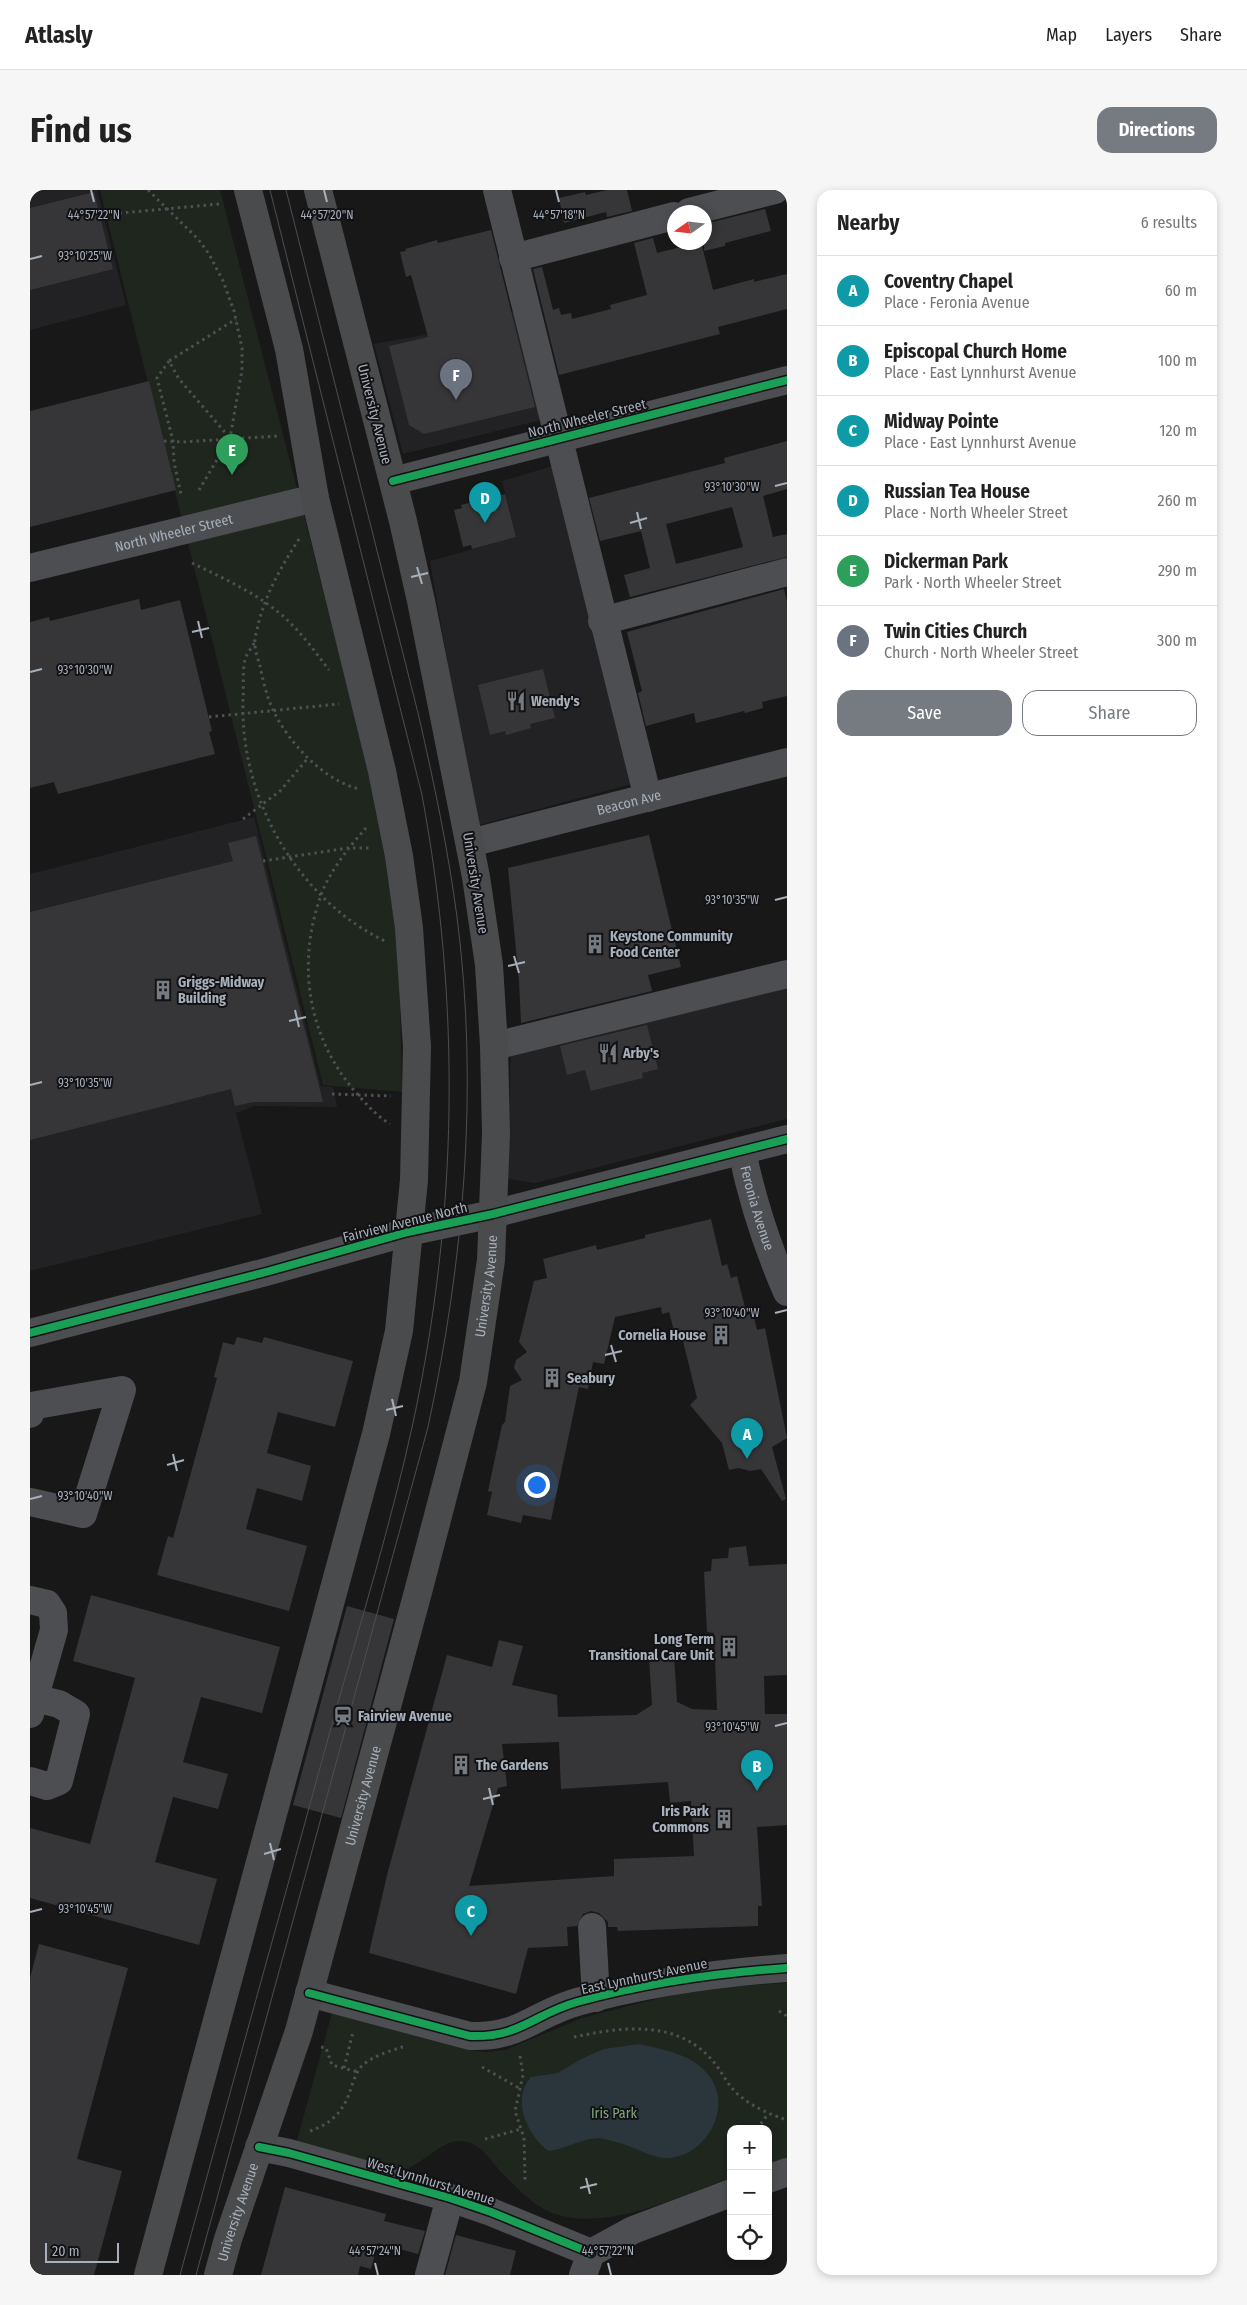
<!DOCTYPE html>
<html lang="en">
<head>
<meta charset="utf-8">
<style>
  :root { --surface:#fff; --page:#f6f6f6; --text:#222; --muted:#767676; --line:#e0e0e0; --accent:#767b82 }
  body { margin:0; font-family:"Fira Sans Condensed",sans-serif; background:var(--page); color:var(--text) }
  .controls { position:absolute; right:15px; bottom:15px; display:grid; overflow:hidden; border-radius:10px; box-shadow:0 2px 8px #0003 }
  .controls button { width:45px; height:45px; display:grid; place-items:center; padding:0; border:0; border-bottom:1px solid var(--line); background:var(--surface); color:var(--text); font:25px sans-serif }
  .compass { position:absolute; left:637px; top:15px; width:45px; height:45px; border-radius:50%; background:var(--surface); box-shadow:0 2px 8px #0003; rotate:256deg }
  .scale { position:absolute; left:15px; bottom:12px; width:74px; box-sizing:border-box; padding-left:5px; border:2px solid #a8b0bb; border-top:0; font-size:14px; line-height:18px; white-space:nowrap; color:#a8b0bb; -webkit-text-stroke:4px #121215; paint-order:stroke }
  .you { position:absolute; left:506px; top:1294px; width:18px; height:18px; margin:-12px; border:4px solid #fff; border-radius:50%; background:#1a73e8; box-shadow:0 0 0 8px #1a73e833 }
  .badge { display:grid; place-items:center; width:32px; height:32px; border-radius:50%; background:var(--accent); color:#fff; font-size:16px; font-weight:700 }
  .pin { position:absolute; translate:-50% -41px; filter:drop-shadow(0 1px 2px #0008) }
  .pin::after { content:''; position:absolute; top:26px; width:18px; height:15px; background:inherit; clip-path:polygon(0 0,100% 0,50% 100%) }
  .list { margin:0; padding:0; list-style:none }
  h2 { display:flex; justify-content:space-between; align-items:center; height:65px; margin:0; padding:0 20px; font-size:21px }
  h2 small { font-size:16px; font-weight:400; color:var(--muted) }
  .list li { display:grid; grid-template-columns:32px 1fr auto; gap:15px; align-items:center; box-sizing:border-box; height:70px; padding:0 20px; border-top:1px solid var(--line) }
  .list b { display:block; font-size:19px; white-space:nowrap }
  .list p { margin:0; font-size:16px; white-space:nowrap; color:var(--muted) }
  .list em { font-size:16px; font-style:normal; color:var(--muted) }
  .actions { display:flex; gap:10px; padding:15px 20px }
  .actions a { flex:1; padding:11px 0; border:1px solid var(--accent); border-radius:15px; text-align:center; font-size:18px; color:var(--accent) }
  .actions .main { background:var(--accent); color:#fff }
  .icon { flex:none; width:28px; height:28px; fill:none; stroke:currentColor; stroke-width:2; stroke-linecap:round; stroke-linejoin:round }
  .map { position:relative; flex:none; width:757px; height:2085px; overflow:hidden; border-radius:15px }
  header { display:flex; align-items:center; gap:30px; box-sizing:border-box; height:70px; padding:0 25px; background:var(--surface); border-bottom:1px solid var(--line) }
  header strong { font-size:24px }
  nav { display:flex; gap:28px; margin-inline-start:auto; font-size:18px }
  .intro { display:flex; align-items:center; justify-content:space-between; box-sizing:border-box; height:120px; padding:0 30px }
  h1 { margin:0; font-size:35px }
  .button { padding:12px 22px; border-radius:15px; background:var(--accent); color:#fff; font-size:18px; font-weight:700 }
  main { display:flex; gap:30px; padding:0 30px }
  aside { flex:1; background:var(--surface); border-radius:15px; box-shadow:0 2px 8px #0003 }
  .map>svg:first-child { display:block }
  .built { fill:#222225 }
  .green { fill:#1e261e }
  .water { fill:#2a363c }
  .building { fill:#363638; fill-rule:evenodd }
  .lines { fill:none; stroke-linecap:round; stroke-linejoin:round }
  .path { stroke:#4e5053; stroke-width:3; stroke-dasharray:2.5 4; stroke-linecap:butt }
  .minor { stroke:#4c4e52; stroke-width:28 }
  .major { stroke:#4a4b4d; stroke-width:28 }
  .tram { stroke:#4c4e51; stroke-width:1 }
  .cycleway-casing { stroke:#121215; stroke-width:11 }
  .cycleway { stroke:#1a9f57; stroke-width:8 }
  .ticks { fill:none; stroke:#a8b0bb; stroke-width:2 }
  .labels { text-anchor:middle; stroke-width:4; stroke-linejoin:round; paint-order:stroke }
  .street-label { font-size:14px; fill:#a8b0bb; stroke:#121215 }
  .poi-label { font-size:14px; font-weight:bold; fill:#a8b0bb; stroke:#121215; text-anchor:start }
  .park-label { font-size:14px; fill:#7fa77e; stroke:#121215 }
  .ticks-label { font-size:12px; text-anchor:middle; fill:#a8b0bb; stroke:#121215; stroke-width:4; stroke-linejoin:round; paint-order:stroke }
</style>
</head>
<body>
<header>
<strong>Atlasly</strong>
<nav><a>Map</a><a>Layers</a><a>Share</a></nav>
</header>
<div class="intro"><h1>Find us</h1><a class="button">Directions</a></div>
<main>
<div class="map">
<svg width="757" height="2085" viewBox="0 0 757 2085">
  <rect width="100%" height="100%" fill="#181819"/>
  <path class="built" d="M 0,0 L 67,0 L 96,115 L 0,140 Z
    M 488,120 L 511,230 L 373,264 L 344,154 L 399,144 Z
    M 529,274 L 609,592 L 446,636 L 400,371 L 486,347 L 472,291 Z
    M 224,627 L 291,896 L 303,897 L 307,917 L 225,916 L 206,923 L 232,1024 L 0,1081 L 0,684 Z
    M 757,775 L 757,929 L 505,993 L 478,989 L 481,847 Z"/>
  <path class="green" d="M 70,0 L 190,0 L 337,570 L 356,671 L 369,768 L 372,902 L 293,895 Z
    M 757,1793 L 757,1968 L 738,1974 L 738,1939 L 701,1939 L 701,1988 C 649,2006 576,2043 522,2023 C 504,2016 488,1999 474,1985 C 461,1973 452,1952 431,1951 C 411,1950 391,1976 371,1981 L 266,1954 L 302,1823 L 434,1859 L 455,1862 L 475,1860 L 552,1828 L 664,1799 Z"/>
  <path class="water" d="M 609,1854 C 634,1860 664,1864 680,1887 C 703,1919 675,1968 636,1968 C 622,1968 609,1959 596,1955 C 587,1952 579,1950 570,1948 C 552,1948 536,1959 519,1961 C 497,1946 481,1909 501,1887 L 528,1883 L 551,1869 L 574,1859 Z"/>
  <path class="building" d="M 577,0 L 597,0 L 602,21 L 577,27 L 576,22 L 534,33 L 529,8 L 555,2 L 556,5 Z
    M 64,2 L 83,79 L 0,100 L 0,18 Z
    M 735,19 L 741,41 L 695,53 L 695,56 L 674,61 L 674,34 Z
    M 461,40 L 505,217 L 394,244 L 379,235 L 359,156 L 398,147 L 381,85 L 376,87 L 370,62 L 376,61 L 375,59 L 407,50 L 408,53 Z
    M 623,48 L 627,63 L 671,52 L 683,100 L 724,89 L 724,92 L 757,84 L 757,119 L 688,137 L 690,144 L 529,185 L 503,79 L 512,77 L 523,120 L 529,118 L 531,125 L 541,123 L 542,129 L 581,119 L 580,115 L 617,105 L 604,53 Z
    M 119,191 L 146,300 L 0,337 L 0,221 Z
    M 757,251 L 757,299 L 733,306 L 743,347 L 757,344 L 757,367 L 600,407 L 594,385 L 620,378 L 611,341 L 570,351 L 559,308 L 695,273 L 694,268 ZM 702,317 L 713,357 L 646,374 L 636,334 Z
    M 475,304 L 486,347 L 442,359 L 441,355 L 433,357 L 424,320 L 432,318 L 431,315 Z
    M 754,399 L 757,412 L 757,506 L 732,512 L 733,518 L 715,523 L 714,521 L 666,533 L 664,523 L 616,536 L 608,503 L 612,501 L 597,442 Z
    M 109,409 L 111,420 L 150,410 L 182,541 L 179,542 L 185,564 L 28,604 L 24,592 L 0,598 L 0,432 L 19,427 L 20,431 Z
    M 513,479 L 525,528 L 500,534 L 501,538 L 476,545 L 475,541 L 460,545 L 448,495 Z
    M 619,645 L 651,777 L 618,785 L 622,801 L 491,833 L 489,791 L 478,678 Z
    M 226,646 L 293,912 L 223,912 L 205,916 L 201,899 L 0,950 L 0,722 L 203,671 L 198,653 Z
    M 617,835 L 628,879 L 612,883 L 613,888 L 561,901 L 555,880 L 537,885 L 530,856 Z
    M 681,1029 L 692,1076 L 697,1074 L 701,1088 L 707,1086 L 717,1125 L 723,1123 L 727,1140 L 735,1138 L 757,1248 L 742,1257 L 756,1309 L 752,1311 L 731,1279 L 720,1281 L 709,1278 L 699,1280 L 692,1253 L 660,1215 L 667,1208 L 653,1151 L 647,1152 L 639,1122 L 632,1124 L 631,1117 L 585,1127 L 574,1174 L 563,1172 L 558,1199 L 549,1197 L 521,1330 L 493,1325 L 491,1333 L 457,1325 L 462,1302 L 458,1301 L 472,1235 L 475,1232 L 480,1196 L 492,1190 L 484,1178 L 486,1170 L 497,1162 L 489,1152 L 504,1091 L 517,1088 L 513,1069 L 566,1055 L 567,1060 L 615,1048 L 615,1045 Z
    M 207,1147 L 232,1153 L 234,1147 L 323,1171 L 305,1237 L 248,1222 L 237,1263 L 281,1276 L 272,1311 L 227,1298 L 216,1339 L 277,1356 L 259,1421 L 127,1385 L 138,1346 L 143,1348 L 187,1188 L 184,1187 L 193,1152 L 204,1155 Z
    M 716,1356 L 719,1376 L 757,1374 L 757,1485 L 734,1486 L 735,1524 L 757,1524 L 757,1635 L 727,1637 L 732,1716 L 728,1716 L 728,1736 L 588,1741 L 587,1737 L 578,1737 L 578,1732 L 569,1723 L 561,1721 L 553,1724 L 547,1736 L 537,1737 L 538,1756 L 498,1758 L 486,1804 L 339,1763 L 357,1685 L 417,1465 L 462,1477 L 469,1450 L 493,1456 L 482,1495 L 527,1505 L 528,1527 L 606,1525 L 622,1515 L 619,1467 L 644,1465 L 647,1512 L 662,1519 L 687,1520 L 684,1443 L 677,1442 L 674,1382 L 681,1381 L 682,1369 L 698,1368 L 699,1358 ZM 529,1552 L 531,1599 L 638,1592 L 640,1613 L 661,1611 L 664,1666 L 584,1669 L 584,1686 L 439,1696 L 468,1598 L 477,1596 L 472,1554 Z
    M 61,1405 L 250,1457 L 232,1523 L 171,1507 L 153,1572 L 198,1584 L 188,1619 L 143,1607 L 125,1672 L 187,1689 L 169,1755 L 0,1708 L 0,1638 L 60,1654 L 105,1488 L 43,1471 Z
    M 317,1416 L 364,1429 L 311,1628 L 263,1615 Z
    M 9,1754 L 98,1778 L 47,1969 L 92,1981 L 64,2085 L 0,2085 L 0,1788 Z
    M 255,1997 L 356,2024 L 354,2031 L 395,2041 L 388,2064 L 348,2053 L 341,2079 L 330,2076 L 328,2085 L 231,2085 Z
    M 426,2045 L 486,2061 L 480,2085 L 415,2085 Z"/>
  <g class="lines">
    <path class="path" d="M 118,0 L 168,49 L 179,64 L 193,91 L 204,121 L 212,158 L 212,180 L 200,248 L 169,300
      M 70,25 L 189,14
      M 139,171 L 127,188 L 143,251 L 144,272 L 151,304
      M 199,247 L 149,189 L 139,171 L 206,129
      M 134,251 L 152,252 L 248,246
      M 269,349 C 251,377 236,403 228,435 C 227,441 224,448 225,454 C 225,461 228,469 230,476 C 233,491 237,507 243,520 C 259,553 293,590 329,599
      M 162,373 C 199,391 240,409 268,441 C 279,453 289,467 299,480
      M 224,453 C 222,458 216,464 215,470 C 212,482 214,498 213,511 C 210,608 267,709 355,751
      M 179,527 L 309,514
      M 213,629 L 250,601 L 278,568
      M 336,638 C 319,657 298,683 290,708 C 266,778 279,851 329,906 C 339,917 347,926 360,934
      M 233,671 L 318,658 L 341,658
      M 302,904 L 361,906
      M 749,1821 L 757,1826
      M 544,1847 C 591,1837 646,1829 682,1870 C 692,1881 698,1897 710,1906 C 723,1917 741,1925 757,1930
      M 291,1857 L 296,1858 L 302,1875 L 328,1882
      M 490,1866 L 493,1885 L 485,1921 L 494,1948 L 495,1990
      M 452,1877 L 489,1898
      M 314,1878 L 323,1842
      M 727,1939 L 738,1924
      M 280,1941 C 304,1933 315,1919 322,1895 C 325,1888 327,1880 333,1875 C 344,1865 361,1861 375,1856
      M 455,1949 L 491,1939"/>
    <g class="minor">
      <path d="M 467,0 L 618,608"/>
      <path d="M 659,22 L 745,0"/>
      <path d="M 483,68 L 644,26"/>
      <path d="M 363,291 L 757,190"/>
      <path id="s1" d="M 0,378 L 285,308"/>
      <path d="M 572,431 L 757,382"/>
      <path id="s2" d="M 440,653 L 757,572"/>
      <path d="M 464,856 L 757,784"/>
      <path id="s3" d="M 712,961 C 722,1010 737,1056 757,1102"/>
      <path d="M 0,1143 L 236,1082 L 378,1042 L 463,1024 L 757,949"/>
      <path d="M 0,1224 L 1,1216 L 92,1200 L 53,1324 L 0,1312"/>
      <path d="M 0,1410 L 17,1414 L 23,1423 L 24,1440 L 0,1524"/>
      <path d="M 0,1591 L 17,1596 L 29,1591 L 46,1524 L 29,1514 L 4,1508"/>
      <path d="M 562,1737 L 566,1808"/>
      <path d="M 279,1803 L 440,1846 C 490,1848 504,1824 547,1812 C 616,1793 685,1783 757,1778"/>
      <path d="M 229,1957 L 259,1963 L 420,2008 L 461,2022 L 561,2063"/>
      <path d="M 738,1989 L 757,1982"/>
      <path d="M 561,2063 L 603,2040 L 701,2003"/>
      <path d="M 399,2085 L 420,2008"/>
      <path d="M 553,2085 L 561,2063"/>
    </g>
    <g class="major">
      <path d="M 118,2085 L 346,1244 L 369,1141 L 384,990 L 387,857 L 379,738 L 369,666 L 352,581 L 285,308 L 259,159 L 218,0"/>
      <path id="s4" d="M 188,2085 L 198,2049 L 269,1841 L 388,1402 L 443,1192 L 461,1070 L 466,944 L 464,856 L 459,775 L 446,687 L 391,411 L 373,331 L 288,0"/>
    </g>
    <path class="tram" d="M 150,2085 C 200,1901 252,1718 302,1534 C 330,1434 361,1334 383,1233 C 428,1022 431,816 392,605 L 240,0
      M 166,2085 L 398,1237 C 434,1070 449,898 427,727 C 418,659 404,593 389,527 L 256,0"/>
    <defs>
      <path id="cycleway" d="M 363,291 L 757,190
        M 0,1143 L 236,1082 L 378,1042 L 463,1024 L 757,949
        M 279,1803 L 440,1846 C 490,1848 504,1824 547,1812 C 616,1793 685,1783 757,1778
        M 229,1957 L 259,1963 L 420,2008 L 461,2022 L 561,2063"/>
    </defs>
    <use href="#cycleway" class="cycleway-casing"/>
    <use href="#cycleway" class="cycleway"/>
  </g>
  <path class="ticks" d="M 61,0 L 64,12M 294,0 L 297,12M 526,0 L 529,12M 0,69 L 12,66M 745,296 L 757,293M 607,322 L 611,339M 600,333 L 617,328M 387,377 L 392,394M 381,387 L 398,383M 168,431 L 172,448M 162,442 L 179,438M 0,482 L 12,479M 745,710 L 757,707M 484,766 L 489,783M 478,776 L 495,772M 265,820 L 269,837M 259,831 L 276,827M 0,895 L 12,892M 745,1123 L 757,1120M 581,1155 L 586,1172M 575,1165 L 592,1161M 362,1209 L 366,1226M 356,1220 L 373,1216M 143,1264 L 147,1281M 137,1275 L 154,1270M 0,1309 L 12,1306M 745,1536 L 757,1533M 459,1598 L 463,1615M 453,1609 L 470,1605M 240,1653 L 244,1670M 234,1664 L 251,1659M 0,1722 L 12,1719M 556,1988 L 560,2004M 550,1998 L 567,1994M 345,2073 L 348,2085M 578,2073 L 581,2085"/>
  <defs>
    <symbol id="restaurant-bare" viewBox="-9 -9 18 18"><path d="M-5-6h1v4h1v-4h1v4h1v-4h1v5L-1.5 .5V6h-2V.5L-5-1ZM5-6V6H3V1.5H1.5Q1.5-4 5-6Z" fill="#767b82" stroke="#121215" stroke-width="2.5" paint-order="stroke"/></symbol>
    <symbol id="building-bare" viewBox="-9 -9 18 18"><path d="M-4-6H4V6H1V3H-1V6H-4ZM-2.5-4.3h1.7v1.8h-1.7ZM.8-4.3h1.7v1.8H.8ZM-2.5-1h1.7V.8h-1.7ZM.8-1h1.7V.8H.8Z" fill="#767b82" stroke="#121215" stroke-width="2.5" paint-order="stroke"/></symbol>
    <symbol id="station-bare" viewBox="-9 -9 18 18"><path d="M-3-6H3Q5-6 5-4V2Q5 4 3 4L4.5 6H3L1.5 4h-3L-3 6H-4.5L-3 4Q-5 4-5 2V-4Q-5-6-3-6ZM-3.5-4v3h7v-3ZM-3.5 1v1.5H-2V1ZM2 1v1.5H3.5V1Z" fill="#767b82" stroke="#121215" stroke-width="2.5" paint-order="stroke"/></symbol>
  </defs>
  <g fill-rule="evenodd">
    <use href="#restaurant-bare" x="472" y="497" width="28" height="28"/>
    <use href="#building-bare" x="551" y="740" width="28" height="28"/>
    <use href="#building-bare" x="119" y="786" width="28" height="28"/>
    <use href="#restaurant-bare" x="564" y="849" width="28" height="28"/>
    <use href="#building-bare" x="677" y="1131" width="28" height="28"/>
    <use href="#building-bare" x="508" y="1174" width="28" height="28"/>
    <use href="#building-bare" x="685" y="1443" width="28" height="28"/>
    <use href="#station-bare" x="299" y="1512" width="28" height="28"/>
    <use href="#building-bare" x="417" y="1561" width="28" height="28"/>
    <use href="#building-bare" x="680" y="1615" width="28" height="28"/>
  </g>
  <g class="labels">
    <g class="street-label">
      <text transform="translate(345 224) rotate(76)" y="5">University Avenue</text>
      <text transform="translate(557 228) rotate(-14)" y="5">North Wheeler Street</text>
      <text dy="5" stroke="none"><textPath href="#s1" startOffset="148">North Wheeler Street</textPath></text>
      <text dy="5" stroke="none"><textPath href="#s2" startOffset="164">Beacon Ave</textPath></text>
      <text transform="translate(446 693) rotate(81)" y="5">University Avenue</text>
      <text dy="5" stroke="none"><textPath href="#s3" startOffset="59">Feronia Avenue</textPath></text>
      <text transform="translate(375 1032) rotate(-14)" y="5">Fairview Avenue North</text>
      <text dy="5" stroke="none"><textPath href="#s4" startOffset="1026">University Avenue</textPath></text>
      <text dy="5" stroke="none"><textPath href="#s4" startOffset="501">University Avenue</textPath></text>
      <text transform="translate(614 1786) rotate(-12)" y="5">East Lynnhurst Avenue</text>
      <text transform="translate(401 1991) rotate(17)" y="5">West Lynnhurst Avenue</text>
      <text dy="5" stroke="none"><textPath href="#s4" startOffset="66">University Avenue</textPath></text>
    </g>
    <g class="poi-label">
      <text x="501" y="516">Wendy's</text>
      <text x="580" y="751">Keystone Community<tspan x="580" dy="16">Food Center</tspan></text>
      <text x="148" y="797">Griggs-Midway<tspan x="148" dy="16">Building</tspan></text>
      <text x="593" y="868">Arby's</text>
      <text x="676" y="1150" text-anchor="end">Cornelia House</text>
      <text x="537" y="1193">Seabury</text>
      <text x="684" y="1454" text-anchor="end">Long Term<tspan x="684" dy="16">Transitional Care Unit</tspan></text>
      <text x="328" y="1531">Fairview Avenue</text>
      <text x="446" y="1580">The Gardens</text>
      <text x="679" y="1626" text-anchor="end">Iris Park<tspan x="679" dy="16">Commons</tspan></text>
    </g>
    <g class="park-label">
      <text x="584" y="1928">Iris Park</text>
    </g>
  </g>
  <g class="ticks-label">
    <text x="64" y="29">44°57'22"N</text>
    <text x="297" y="29">44°57'20"N</text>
    <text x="529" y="29">44°57'18"N</text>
    <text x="55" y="70">93°10'25"W</text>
    <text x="702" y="301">93°10'30"W</text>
    <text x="55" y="484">93°10'30"W</text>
    <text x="702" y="714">93°10'35"W</text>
    <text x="55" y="897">93°10'35"W</text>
    <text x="702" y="1127">93°10'40"W</text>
    <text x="55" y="1310">93°10'40"W</text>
    <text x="702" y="1541">93°10'45"W</text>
    <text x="55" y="1723">93°10'45"W</text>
    <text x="345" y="2065">44°57'24"N</text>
    <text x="578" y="2065">44°57'22"N</text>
  </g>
</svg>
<div class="controls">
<button>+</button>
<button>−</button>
<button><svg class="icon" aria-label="locate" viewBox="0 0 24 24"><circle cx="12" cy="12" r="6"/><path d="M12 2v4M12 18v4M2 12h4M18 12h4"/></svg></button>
</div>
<svg class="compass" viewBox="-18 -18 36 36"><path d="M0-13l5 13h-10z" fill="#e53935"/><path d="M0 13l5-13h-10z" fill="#767676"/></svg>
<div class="scale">20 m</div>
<div class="you"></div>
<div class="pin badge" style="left:717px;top:1269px;background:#0f9aa8">A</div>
<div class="pin badge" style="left:727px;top:1601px;background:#0f9aa8">B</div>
<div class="pin badge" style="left:441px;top:1746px;background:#0f9aa8">C</div>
<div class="pin badge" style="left:455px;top:333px;background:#0f9aa8">D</div>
<div class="pin badge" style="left:202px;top:285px;background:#2e9e5b">E</div>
<div class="pin badge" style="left:426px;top:210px;background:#6b7280">F</div>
</div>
<aside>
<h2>Nearby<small>6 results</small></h2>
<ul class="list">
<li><span class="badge" style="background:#0f9aa8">A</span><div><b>Coventry Chapel</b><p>Place · Feronia Avenue</p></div><em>60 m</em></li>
<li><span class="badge" style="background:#0f9aa8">B</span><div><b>Episcopal Church Home</b><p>Place · East Lynnhurst Avenue</p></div><em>100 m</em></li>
<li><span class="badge" style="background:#0f9aa8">C</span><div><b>Midway Pointe</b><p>Place · East Lynnhurst Avenue</p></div><em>120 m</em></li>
<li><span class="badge" style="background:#0f9aa8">D</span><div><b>Russian Tea House</b><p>Place · North Wheeler Street</p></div><em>260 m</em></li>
<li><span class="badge" style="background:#2e9e5b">E</span><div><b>Dickerman Park</b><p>Park · North Wheeler Street</p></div><em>290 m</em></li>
<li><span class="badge" style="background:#6b7280">F</span><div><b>Twin Cities Church</b><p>Church · North Wheeler Street</p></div><em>300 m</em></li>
</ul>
<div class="actions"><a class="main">Save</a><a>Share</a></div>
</aside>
</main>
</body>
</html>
